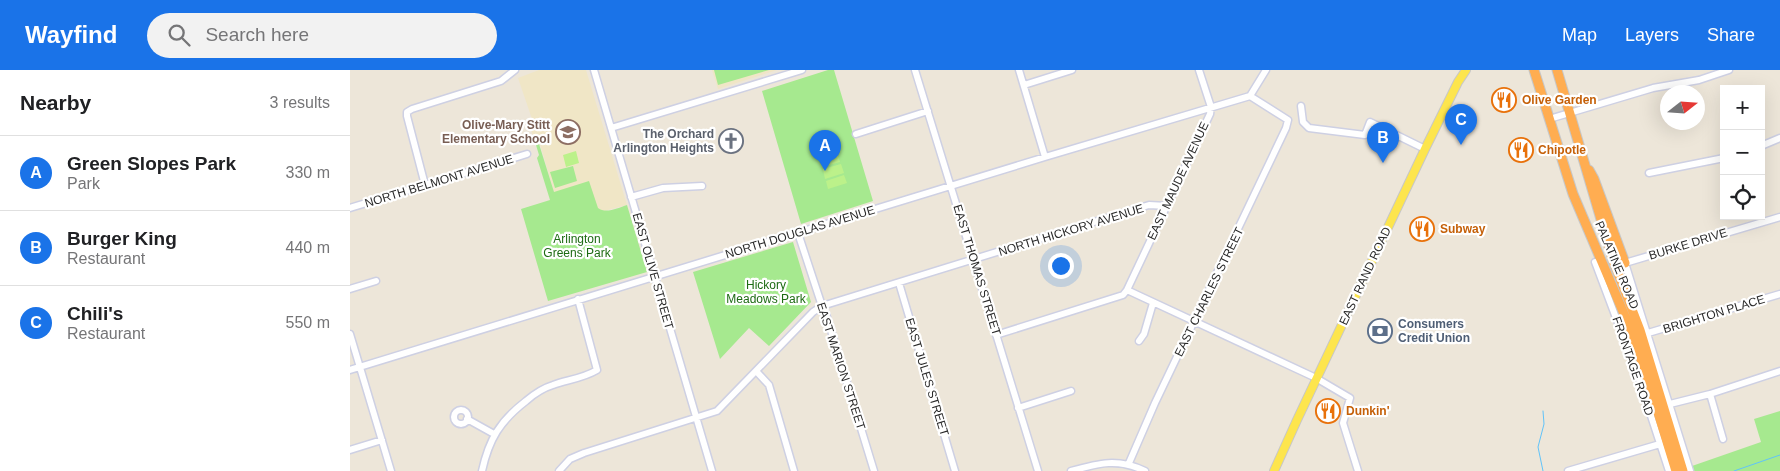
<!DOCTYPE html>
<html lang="en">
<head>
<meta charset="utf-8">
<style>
  :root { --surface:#fff; --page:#f2f2f2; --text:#202124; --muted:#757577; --line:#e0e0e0; --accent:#1a73e8 }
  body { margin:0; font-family:Arial,sans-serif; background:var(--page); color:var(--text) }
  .controls { position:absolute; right:15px; top:15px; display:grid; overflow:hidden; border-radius:0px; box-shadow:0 5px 20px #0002 }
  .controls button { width:45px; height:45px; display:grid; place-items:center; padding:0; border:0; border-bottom:1px solid var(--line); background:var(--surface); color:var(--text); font:25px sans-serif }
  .compass { position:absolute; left:1310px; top:15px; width:45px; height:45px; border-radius:50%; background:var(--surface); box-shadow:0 5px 20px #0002; rotate:73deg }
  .you { position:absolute; left:710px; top:195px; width:18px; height:18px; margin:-12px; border:4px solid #fff; border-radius:50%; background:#1a73e8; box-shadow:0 0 0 8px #1a73e833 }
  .badge { display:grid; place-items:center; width:32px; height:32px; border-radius:50%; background:var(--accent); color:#fff; font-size:16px; font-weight:700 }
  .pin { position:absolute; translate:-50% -41px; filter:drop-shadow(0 1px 2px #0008) }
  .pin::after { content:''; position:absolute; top:26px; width:18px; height:15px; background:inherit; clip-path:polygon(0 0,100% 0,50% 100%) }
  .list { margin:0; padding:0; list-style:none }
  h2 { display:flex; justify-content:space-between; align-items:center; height:65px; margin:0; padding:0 20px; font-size:21px }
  h2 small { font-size:16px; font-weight:400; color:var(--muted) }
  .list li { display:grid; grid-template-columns:32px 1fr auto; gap:15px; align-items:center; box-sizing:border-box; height:75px; padding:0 20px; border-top:1px solid var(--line) }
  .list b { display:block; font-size:19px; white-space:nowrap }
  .list p { margin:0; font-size:16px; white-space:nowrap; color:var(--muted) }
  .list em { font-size:16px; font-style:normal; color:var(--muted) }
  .icon { flex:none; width:28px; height:28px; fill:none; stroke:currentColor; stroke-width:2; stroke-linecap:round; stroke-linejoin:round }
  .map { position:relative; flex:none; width:1430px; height:401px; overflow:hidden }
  header { display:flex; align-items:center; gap:30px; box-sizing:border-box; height:70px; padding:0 25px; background:var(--accent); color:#fff }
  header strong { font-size:24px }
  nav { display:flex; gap:28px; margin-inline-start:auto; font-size:18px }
  .search { width:350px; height:45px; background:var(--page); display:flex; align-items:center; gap:12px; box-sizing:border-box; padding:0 18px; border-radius:28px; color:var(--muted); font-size:19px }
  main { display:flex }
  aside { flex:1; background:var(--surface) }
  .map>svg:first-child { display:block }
  .education { fill:#f0e6c6 }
  .green { fill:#a6e98f }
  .pitch { fill:#bcf18a }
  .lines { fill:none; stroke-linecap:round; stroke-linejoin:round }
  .stream { stroke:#61c3f9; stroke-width:1 }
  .minor-casing { stroke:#ced0e3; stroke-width:9 }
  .major-casing { stroke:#c7c7c7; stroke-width:10 }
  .highway-casing { stroke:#c7c7c7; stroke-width:11 }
  .minor { stroke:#fff; stroke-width:6 }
  .major { stroke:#fde54d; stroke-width:8 }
  .highway { stroke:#ffad51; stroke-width:9 }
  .labels { text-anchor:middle; stroke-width:4.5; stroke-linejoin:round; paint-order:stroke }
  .food-label { font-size:12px; font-weight:bold; fill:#c56008; stroke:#fff; text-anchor:start }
  .education-label { font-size:12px; font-weight:bold; fill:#785e54; stroke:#fff; text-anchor:end }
  .worship-label { font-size:12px; font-weight:bold; fill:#5b616d; stroke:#fff; text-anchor:end }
  .street-label { font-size:12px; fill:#292929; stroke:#fff }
  .park-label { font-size:12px; fill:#1d6b13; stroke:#fff }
  .service-label { font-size:12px; font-weight:bold; fill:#4e5e75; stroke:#fff; text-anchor:start }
</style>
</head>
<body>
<header>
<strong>Wayfind</strong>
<div class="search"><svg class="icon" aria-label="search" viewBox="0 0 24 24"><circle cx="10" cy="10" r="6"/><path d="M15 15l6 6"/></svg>Search here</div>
<nav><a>Map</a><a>Layers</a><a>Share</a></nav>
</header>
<main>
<aside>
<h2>Nearby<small>3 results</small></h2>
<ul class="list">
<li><span class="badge">A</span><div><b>Green Slopes Park</b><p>Park</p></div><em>330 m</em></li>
<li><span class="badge">B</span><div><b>Burger King</b><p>Restaurant</p></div><em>440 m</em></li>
<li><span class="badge">C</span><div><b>Chili's</b><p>Restaurant</p></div><em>550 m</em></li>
</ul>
</aside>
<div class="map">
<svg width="1430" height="401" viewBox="0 0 1430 401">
  <rect width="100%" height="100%" fill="#ede6d9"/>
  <path class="education" d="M 189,0 L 236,0 L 277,135 L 254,141 L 204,122 L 190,74 L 186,75 L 178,50 L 182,49 L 168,8 Z
    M 362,0 L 427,0 L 368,19 Z"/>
  <path class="green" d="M 364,0 L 419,0 L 368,15 Z
    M 478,0 L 484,0 L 523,131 L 451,154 L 412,21 Z
    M 189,74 L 204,122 L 239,111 L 248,138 C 256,144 268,138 277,135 L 297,202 L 198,231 L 171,139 L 200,130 L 187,88 L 189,85 L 186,75 Z
    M 223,96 L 227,111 L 205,118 L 200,102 Z
    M 443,172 L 461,232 L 419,276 L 399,258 L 370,289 L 343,202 Z
    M 1430,341 L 1430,401 L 1344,401 L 1342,396 L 1411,372 L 1404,349 Z"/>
  <path class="pitch" d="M 226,81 L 229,93 L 216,97 L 213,85 Z
    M 487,83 L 490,92 L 472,97 L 470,89 Z
    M 491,94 L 494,103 L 475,109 L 473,99 Z
    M 494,105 L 497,113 L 478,119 L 476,111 Z"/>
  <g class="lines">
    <path class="stream" d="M 1193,341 L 1194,354 L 1188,377 L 1193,401
      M 1384,401 L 1430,385"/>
    <defs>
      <path id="minor" d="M 244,0 L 362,401
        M 565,0 L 688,401
        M 669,0 L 695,87
        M 674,15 L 722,0
        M 900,26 L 916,0
        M 951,36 L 953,52 L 959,58 L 1015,65 L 1020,52 L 1075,79
        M 1199,49 L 1303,18 L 1349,10 L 1379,0
        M 261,58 L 452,0
        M 506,64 L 578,41
        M 1411,76 L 1430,68
        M 1299,103 L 1374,88
        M 75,115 L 57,46 L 57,42 L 62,39 L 151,11 L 165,0
        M 281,127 L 313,118 L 352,116
        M 0,138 L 177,84
        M 448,163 L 472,236 L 476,244 L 524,401
        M 1245,192 L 1289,309 L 1319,401
        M 549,213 L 605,401
        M 0,219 L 26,211
        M 777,220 L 966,308 L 1000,328 L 993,353 L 1008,401
        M 1298,263 L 1430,224
        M 0,264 L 41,401
        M 646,265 L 773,225 L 777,220 L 860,44 L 861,37 L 849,0
        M 789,271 L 794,264 L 803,233
        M 0,300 L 695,87 L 900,26
        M 406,301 L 419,315 L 444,401
        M 1360,324 L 1373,369
        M 1320,334 L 1360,324 L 1430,301
        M 668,338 L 721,321
        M104 347a7 7 0 1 1 14 0a7 7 0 1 1-14 0Z
        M 117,349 L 144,364
        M 0,380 L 32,370
        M 779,393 L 805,333 L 936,58 L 938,50 L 900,26
        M 132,401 C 139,369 150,351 176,331 C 184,324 193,318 203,315 C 217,310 234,308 247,300 L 228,229
        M 209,401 L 220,389 L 234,383 L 367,341 L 463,242 L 472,236 L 799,135 L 817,136
        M 721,401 C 749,393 768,388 795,401
        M 1218,401 L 1310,374
        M 1340,401 L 1275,193 L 1430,147"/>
      <path id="major" d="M 924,401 L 947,350 L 1075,79 L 1108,12 L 1116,0"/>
      <path id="highway" d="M 1184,0 L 1223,124 L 1280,258 L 1297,307 L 1326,401
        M 1207,0 L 1263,190 L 1290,260 L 1333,401
        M 1239,100 L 1244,109 L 1275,193"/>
    </defs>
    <use href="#minor" class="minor-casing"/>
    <use href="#major" class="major-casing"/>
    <use href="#highway" class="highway-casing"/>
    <use href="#minor" class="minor"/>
    <use href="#major" class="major"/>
    <use href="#highway" class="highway"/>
  </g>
  <defs>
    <symbol id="restaurant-ring" viewBox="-11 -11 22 22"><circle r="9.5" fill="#fff" stroke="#e8710a" stroke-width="1.5"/><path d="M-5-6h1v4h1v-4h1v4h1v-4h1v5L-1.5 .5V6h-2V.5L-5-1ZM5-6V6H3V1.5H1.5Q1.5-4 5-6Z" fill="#e8710a"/></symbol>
    <symbol id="school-ring" viewBox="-11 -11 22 22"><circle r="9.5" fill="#fff" stroke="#8d6e63" stroke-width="1.5"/><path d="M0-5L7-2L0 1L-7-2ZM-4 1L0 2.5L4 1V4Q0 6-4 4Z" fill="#8d6e63"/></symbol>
    <symbol id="church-ring" viewBox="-11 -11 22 22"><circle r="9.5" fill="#fff" stroke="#6b7280" stroke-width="1.5"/><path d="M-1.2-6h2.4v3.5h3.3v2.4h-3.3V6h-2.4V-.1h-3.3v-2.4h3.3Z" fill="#6b7280"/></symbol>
    <symbol id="bank-ring" viewBox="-11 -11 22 22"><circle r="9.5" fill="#fff" stroke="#5c6f8a" stroke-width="1.5"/><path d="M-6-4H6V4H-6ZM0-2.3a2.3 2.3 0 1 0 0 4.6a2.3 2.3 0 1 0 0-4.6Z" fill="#5c6f8a"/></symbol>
  </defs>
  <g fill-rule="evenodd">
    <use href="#restaurant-ring" x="1140" y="16" width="28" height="28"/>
    <use href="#school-ring" x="204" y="48" width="28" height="28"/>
    <use href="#church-ring" x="367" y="57" width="28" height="28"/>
    <use href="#restaurant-ring" x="1157" y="66" width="28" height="28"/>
    <use href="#restaurant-ring" x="1058" y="145" width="28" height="28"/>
    <use href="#bank-ring" x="1016" y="247" width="28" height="28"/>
    <use href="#restaurant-ring" x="964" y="327" width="28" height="28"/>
  </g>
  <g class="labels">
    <g class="food-label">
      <text x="1172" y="34">Olive Garden</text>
      <text x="1188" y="84">Chipotle</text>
      <text x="1090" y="163">Subway</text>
      <text x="996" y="345">Dunkin'</text>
    </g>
    <g class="education-label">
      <text x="200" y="59">Olive-Mary Stitt<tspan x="200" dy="14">Elementary School</tspan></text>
    </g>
    <g class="worship-label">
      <text x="364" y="68">The Orchard<tspan x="364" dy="14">Arlington Heights</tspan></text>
    </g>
    <g class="street-label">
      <text transform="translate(89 111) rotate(-17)" y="4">NORTH BELMONT AVENUE</text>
      <text transform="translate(828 111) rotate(-65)" y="4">EAST MAUDE AVENUE</text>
      <text transform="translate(721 160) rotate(-17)" y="4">NORTH HICKORY AVENUE</text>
      <text transform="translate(450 162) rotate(-17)" y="4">NORTH DOUGLAS AVENUE</text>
      <text transform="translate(1338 174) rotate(-17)" y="4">BURKE DRIVE</text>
      <text transform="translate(1267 195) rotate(67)" y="4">PALATINE ROAD</text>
      <text transform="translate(627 200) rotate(73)" y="4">EAST THOMAS STREET</text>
      <text transform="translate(303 201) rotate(74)" y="4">EAST OLIVE STREET</text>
      <text transform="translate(1015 206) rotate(-65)" y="4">EAST RAND ROAD</text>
      <text transform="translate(859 222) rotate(-64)" y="4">EAST CHARLES STREET</text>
      <text transform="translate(1364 244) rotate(-17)" y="4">BRIGHTON PLACE</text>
      <text transform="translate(491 296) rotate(72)" y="4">EAST MARION STREET</text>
      <text transform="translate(1283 296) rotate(71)" y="4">FRONTAGE ROAD</text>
      <text transform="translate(577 307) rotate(73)" y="4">EAST JULES STREET</text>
    </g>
    <g class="park-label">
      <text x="227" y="173">Arlington<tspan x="227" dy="14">Greens Park</tspan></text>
      <text x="416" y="219">Hickory<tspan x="416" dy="14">Meadows Park</tspan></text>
    </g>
    <g class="service-label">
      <text x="1048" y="258">Consumers<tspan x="1048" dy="14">Credit Union</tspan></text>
    </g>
  </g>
</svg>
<div class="controls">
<button>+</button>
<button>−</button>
<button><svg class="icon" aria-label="locate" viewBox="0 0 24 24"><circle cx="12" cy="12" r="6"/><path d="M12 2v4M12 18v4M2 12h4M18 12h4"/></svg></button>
</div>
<svg class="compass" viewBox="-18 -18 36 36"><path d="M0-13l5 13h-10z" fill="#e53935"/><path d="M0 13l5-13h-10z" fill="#757577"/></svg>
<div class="you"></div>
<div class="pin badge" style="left:475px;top:101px">A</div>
<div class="pin badge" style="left:1033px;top:93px">B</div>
<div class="pin badge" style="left:1111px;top:75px">C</div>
</div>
</main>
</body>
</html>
